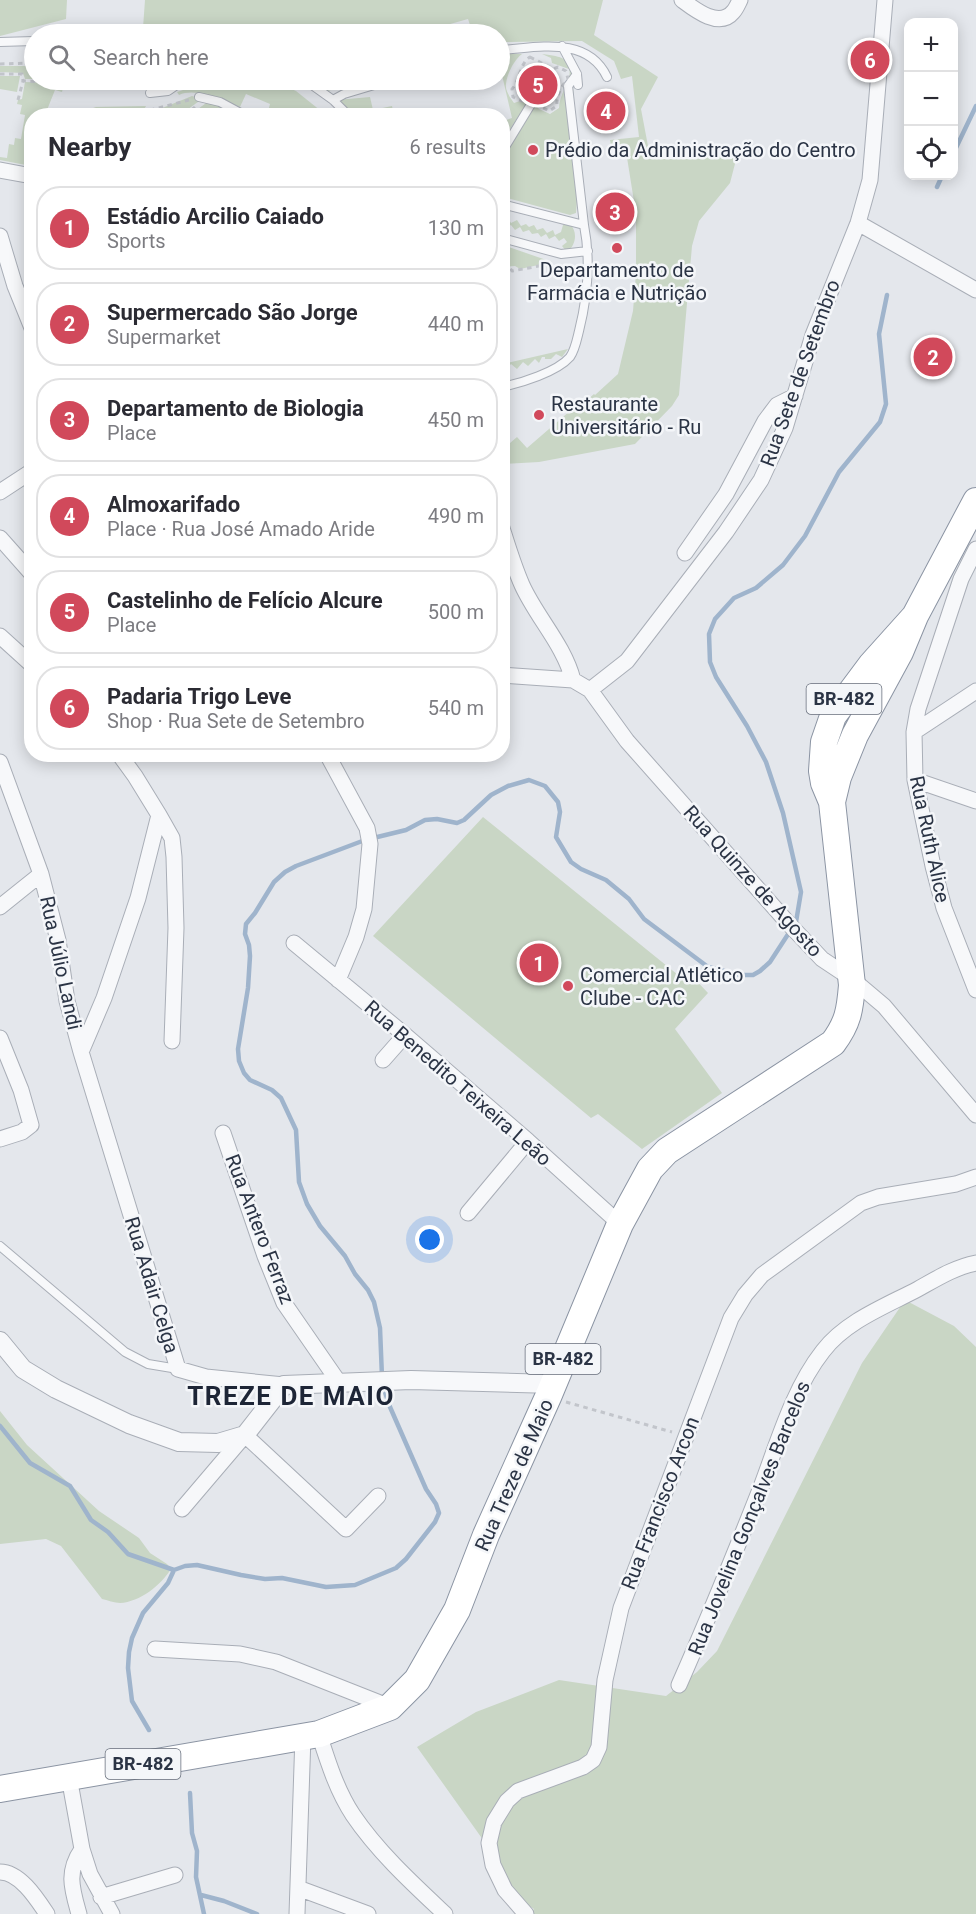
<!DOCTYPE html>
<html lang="en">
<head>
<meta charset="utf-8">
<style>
  :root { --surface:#fff; --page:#f7f7f7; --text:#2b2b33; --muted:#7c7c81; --line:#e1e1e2; --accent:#d1495b }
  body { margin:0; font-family:Roboto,sans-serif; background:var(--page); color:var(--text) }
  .controls { position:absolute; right:18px; top:18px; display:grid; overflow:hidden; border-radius:12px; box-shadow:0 3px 15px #0003 }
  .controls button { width:54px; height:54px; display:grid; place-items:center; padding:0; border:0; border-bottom:2px solid var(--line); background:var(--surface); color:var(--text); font:30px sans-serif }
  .you { position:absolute; left:430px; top:1240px; width:21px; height:21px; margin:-15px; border:4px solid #fff; border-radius:50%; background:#1a73e8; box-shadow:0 0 0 9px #1a73e833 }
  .badge { display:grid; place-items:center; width:39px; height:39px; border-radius:50%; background:var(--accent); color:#fff; font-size:20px; font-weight:700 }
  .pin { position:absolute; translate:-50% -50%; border:3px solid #fff; box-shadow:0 2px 6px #0006 }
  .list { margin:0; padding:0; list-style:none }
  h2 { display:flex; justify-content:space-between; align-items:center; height:78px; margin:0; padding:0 24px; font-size:26px }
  h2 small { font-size:20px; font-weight:400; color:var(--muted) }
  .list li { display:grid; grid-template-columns:39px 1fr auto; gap:18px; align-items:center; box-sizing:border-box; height:84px; margin:0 12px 12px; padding:0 12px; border:2px solid var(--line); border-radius:24px }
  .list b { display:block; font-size:22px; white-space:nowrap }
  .list p { margin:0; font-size:20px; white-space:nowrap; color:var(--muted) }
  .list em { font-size:20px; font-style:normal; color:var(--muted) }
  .icon { flex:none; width:33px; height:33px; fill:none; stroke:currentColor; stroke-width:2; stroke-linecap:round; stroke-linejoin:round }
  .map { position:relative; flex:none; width:976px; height:1914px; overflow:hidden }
  .search { position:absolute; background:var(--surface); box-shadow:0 3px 15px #0003; left:24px; top:24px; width:486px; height:66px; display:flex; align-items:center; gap:15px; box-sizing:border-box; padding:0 21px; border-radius:33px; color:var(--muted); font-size:22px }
  .panel { position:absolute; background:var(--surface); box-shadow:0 3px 15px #0003; left:24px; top:108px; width:486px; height:654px; border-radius:24px }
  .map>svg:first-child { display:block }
  .green { fill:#c9d6c5 }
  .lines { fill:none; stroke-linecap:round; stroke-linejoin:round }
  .stream { stroke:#9fb4cc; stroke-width:4.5 }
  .service-casing { stroke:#a9aeb7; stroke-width:10 }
  .minor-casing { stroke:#a9aeb7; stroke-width:17 }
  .tertiary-casing { stroke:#a9aeb7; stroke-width:20 }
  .trunk-casing { stroke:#8b94a3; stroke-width:28 }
  .path { stroke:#c2c5cb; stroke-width:3; stroke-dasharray:4.5 4.5; stroke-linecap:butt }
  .service { stroke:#f7f8fa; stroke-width:8 }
  .minor { stroke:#f7f8fa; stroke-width:15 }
  .tertiary { stroke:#f7f8fa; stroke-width:18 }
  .trunk { stroke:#fff; stroke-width:26 }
  .poi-dot { fill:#d1495b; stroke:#f4f6f9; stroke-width:2 }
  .labels { text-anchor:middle; stroke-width:5; stroke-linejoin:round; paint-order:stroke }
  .shield { fill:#f4f6f9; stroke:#676e7b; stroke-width:1.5 }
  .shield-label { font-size:18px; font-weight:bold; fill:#2b3445 }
  .poi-label { font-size:20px; fill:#2b3445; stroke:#f4f6f9; text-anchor:start }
  .street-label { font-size:20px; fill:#2b3445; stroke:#f4f6f9 }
  .district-label { font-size:26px; font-weight:bold; letter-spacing:1.5px; fill:#1d2536; stroke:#f4f6f9 }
</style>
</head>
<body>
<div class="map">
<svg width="976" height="1914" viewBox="0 0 976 1914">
  <rect width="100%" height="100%" fill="#e4e7ec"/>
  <path class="green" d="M 0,0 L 67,0 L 66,19 L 0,36 Z
    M 145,0 L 603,0 L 594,35 L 658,77 L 641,109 L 648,146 L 669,153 L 737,156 L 730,183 L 699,221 L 692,246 L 679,395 L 672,406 L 635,444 L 539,462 L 503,464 L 503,449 L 517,437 L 527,448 L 578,404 L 580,406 L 594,394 L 595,395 L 618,374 L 633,311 L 636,273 L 636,214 L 625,145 L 611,146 L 610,140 L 639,137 L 632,76 L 621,79 L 614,61 L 582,41 L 500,42 L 500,34 L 473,34 L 468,19 L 429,30 L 430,34 L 170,34 L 143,28 Z
    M 500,54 L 522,54 C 514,60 507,74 506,84 C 505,91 510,97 514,103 L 520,101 L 527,103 L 503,140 L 503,121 L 512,118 L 502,75 L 500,75 Z
    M 542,54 C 564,57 567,57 578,77 L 573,86 L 579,175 L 576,213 L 570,215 L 503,197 L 502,154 L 534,103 L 539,109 L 550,114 L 559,108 C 559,93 573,79 569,69 L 552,63 L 551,58 Z
    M 0,66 L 34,66 L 34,79 L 25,79 L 23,73 L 0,72 Z
    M 0,76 L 20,76 L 17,92 L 0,89 Z
    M 195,80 L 271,80 L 296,91 L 326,115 L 267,115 L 270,104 L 246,94 L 240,107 C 223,100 196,87 179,95 L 177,92 L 183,90 Z
    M 312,80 L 361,80 L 328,91 Z
    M 25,82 L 108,85 L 63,88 L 62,92 L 55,90 L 45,115 L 32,116 L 31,149 L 28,157 L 31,158 L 31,166 L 0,160 L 0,157 L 7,158 L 9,144 L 14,145 L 15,138 L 21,139 L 25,115 L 20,114 L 22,105 L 17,104 L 18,100 L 22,99 Z
    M 192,96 L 202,99 L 180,115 L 148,116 L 150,113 Z
    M 370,97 L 373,110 L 392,106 L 394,115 L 353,115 L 337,100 Z
    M 209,101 L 242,115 L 215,114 L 214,115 L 188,116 Z
    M 146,106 L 141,115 L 93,115 L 96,108 L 93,107 Z
    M 508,218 L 511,223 L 517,220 L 521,226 L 526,224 L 529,227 L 534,225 L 537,230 L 543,228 L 547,233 L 553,230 L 555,235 L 561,232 L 563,225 L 570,224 C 578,232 576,245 567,252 L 562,246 L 567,242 L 564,238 L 559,241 L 555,236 L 549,239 L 546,234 L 541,237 L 538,233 L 532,234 L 529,230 L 523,232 L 520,227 L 515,230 L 511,225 L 506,228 L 503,221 Z
    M 503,245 L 552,262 L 520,269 L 515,266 L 503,267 Z
    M 568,349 L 562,357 L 556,354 L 551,359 L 545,359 L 545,357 L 542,357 L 539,363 L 535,359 L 528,366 L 523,362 L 517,369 L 511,364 L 505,371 L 503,368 L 503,364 Z
    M 483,817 L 683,979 L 691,975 L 708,993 L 675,1029 L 722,1093 L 642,1149 L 598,1114 L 591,1118 L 373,936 Z
    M 905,1300 L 954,1326 L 976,1347 L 976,1914 L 530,1914 L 534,1909 L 511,1894 L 486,1844 L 417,1747 L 476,1712 L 559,1680 L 666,1696 L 697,1672 L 717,1651 L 862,1363 Z
    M 0,1411 L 27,1445 L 99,1511 L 139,1538 L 150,1553 L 167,1564 L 171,1569 C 161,1585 140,1602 120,1603 C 115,1603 107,1600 102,1599 L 61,1546 L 46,1539 L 0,1544 Z"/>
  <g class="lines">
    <path class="stream" d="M 954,152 L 976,106
      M 937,187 L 942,176
      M 382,1377 L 380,1328 L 374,1302 L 368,1290 L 355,1274 L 345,1256 L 320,1226 L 307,1204 L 299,1182 L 296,1130 L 281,1098 L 272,1090 L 250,1080 L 244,1073 L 239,1061 L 238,1049 L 248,988 L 250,956 L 249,945 L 245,934 L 246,924 L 255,913 L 274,882 L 285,872 L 296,866 L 365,840 L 406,830 L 425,820 L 437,819 L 457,823 L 464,820 L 491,795 L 508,786 L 529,780 L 545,786 L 558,802 L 560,812 L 556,837 L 571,862 L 581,869 L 606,880 L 629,899 L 644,919 L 708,967 L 740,975 L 753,975 L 760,971 L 770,962 L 796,922 L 801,892 L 783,813 L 766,762 L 747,726 L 716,677 L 710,662 L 709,634 L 715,619 L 734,598 L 756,588 L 783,565 L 805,536 L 839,472 L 880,422 L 886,404 L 879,334 L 887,295
      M 0,1426 L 30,1463 L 70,1486 L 91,1520 L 108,1532 L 128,1554 L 174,1570 L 185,1566 L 197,1565 L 241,1575 L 265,1579 L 282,1578 L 326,1587 L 355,1585 L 396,1568 L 406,1559 L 435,1522 L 439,1513 L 436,1504 L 426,1489 L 390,1407 L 383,1386
      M 149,1730 L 132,1701 L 128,1668 L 129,1652 L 132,1638 L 143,1613 L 168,1583 L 174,1570
      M 190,1793 L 192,1833 L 197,1851 L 196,1877 L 204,1914
      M 201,1895 L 224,1901 L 257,1914"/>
    <defs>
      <path id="service" d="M 0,42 L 34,41
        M 562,46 L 577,74 L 578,85
        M 500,50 C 537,48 587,35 607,77
        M 305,80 L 333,100 L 349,116
        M 150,93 L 168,91 L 184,80
        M 199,97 L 220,102 L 246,116
        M 333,100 L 344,94 L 391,80
        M 502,152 L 533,101
        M 502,204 L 584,225 L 568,86 L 577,74
        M 502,238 L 561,254 L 588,251
        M 502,387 C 521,383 557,372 570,357 C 575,350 577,339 579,331 C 588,295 591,261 584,225
        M 0,1246 L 125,1352 L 148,1364 L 178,1369"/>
      <path id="minor" d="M 682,0 C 694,9 719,29 733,12 C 736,9 738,4 740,0
        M 0,170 L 32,176
        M 858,223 L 976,290
        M 0,236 L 15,286 L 32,328
        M 0,492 L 32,471
        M 502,528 C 508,547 514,567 522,585 C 537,618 564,645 573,680
        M 0,538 L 32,574
        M 976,549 L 961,579 L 918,709 L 914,732 L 915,780 L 933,866 L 944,908 L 976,990
        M 685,553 L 726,494 L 765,421 L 777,405 L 795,396
        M 0,636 L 32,665
        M 502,675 L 573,680 L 590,690 L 627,741 L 788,923 L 822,959 L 852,979 L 884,1006 L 976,1115
        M 590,690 L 627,661 L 726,532 L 761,480 L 785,428 L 813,335 L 858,223 L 870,180 L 885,0
        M 914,732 L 976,691
        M 327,754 L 367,828 L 370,844 L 364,909 L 356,937 L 338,980
        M 0,762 L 41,874 L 58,940 L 67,1001 L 81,1052 L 178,1369 L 206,1377 L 284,1385
        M 915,780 L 976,801
        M 159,815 L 172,838 L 174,857 L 176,928 L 172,1041
        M 0,907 L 41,874
        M 294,943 L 405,1035 L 528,1141 L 620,1224
        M 0,1038 L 21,1090 L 31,1125 L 22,1132 L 0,1139
        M 81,1052 L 104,998 L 138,898 L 159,815 L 135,776 L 119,754
        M 383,1060 L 405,1035
        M 223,1133 L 265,1256 L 284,1303 L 340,1384
        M 468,1213 L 528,1141
        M 182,1509 L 245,1435 L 346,1529 L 378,1496
        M 155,1649 L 240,1654 L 276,1662 L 390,1707
        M 679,1685 C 708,1619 735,1553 761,1487 C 778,1442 793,1389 823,1351 C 846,1321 886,1306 918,1289 C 936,1279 955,1267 976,1263
        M 319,1734 C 328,1762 337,1791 353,1815 C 378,1852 413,1884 445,1914
        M 69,1777 L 82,1849 L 90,1874 L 112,1914
        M 0,1872 C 20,1872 37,1899 47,1914
        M 298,1888 L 368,1914
        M 101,1897 L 175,1875
        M 79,1914 C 72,1889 66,1872 82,1849
        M 297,1914 L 303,1736
        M 526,1914 L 505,1890 L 493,1865 L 489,1843 L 494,1822 L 507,1801 L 518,1791 L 583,1767 L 593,1760 L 599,1747 L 605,1680 L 621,1608 L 731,1318 L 745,1295 L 762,1275 L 861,1203 L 878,1197 L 956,1184 L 976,1177"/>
      <path id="tertiary" d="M 0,1341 L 23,1369 L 56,1389 L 129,1424 L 179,1442 L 218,1443 L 245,1435 L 284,1385 L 411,1380 L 553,1384"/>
      <path id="trunk" d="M 832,802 L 838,777 L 855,735 L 900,652 L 915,616 L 976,501
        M 0,1789 L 319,1734 L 390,1707 L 417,1680 L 457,1610 L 486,1535 L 548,1397 L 620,1224 L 650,1169 L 667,1151 L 833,1043 C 848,1023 850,1010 852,985 L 832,802 L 824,783 L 822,771 L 824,742 L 833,716 L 871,665 L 915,616"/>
    </defs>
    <use href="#service" class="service-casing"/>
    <use href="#minor" class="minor-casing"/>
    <use href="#tertiary" class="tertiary-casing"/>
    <use href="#trunk" class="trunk-casing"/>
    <path class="path" d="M 530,57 L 553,69 L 558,67 L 566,71 L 568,79 C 561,86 556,96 557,106 L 549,111 L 527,99 L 522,101 L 513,97 L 512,89 C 521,79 519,64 530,57 Z
      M 0,64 L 34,63
      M 0,74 L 22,74 L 23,81
      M 18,100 L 23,81 L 113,84
      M 144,116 L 147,111 L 189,100
      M 185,116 L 195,107
      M 502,269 L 510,268 L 512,271 L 550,264
      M 566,1402 L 672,1432"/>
    <use href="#service" class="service"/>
    <use href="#minor" class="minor"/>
    <use href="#tertiary" class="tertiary"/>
    <use href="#trunk" class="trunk"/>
  </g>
  <g class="poi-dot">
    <circle cx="533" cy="150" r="6"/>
    <circle cx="617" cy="248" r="6"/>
    <circle cx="539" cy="415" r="6"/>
    <circle cx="568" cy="986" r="6"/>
  </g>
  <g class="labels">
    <g class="shield">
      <rect x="806.5" y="684" width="75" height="30" rx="4.5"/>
      <rect x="525.5" y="1344" width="75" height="30" rx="4.5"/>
      <rect x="105.5" y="1749" width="75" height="30" rx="4.5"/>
    </g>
    <g class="shield-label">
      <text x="844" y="705">BR-482</text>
      <text x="563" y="1365">BR-482</text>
      <text x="143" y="1770">BR-482</text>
    </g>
    <g class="poi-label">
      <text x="545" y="157">Prédio da Administração do Centro</text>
      <text x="617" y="277" text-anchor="middle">Departamento de<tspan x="617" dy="23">Farmácia e Nutrição</tspan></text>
      <text x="551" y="411">Restaurante<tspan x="551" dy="23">Universitário - Ru</tspan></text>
      <text x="580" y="982">Comercial Atlético<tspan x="580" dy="23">Clube - CAC</tspan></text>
    </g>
    <g class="street-label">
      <text transform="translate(800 373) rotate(-70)" y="7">Rua Sete de Setembro</text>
      <text transform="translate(930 839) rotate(78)" y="7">Rua Ruth Alice</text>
      <text transform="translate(753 881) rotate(48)" y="7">Rua Quinze de Agosto</text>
      <text transform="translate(61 963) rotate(78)" y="7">Rua Júlio Landi</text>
      <text transform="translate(458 1083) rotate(41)" y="7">Rua Benedito Teixeira Leão</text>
      <text transform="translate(260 1229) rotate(69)" y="7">Rua Antero Ferraz</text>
      <text transform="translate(152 1285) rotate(73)" y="7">Rua Adair Celga</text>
      <text transform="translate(514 1475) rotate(-66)" y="7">Rua Treze de Maio</text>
      <text transform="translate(660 1503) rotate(-69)" y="7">Rua Francisco Arcon</text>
      <text transform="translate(749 1518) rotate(-68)" y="7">Rua Jovelina Gonçalves Barcelos</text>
    </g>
    <g class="district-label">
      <text x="291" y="1405">TREZE DE MAIO</text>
    </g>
  </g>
</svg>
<div class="controls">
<button>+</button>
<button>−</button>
<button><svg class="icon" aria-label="locate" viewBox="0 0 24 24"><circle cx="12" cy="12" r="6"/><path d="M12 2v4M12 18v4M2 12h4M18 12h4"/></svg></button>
</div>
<div class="you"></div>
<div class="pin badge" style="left:539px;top:963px">1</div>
<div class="pin badge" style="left:933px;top:357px">2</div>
<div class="pin badge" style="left:615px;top:212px">3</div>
<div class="pin badge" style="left:606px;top:111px">4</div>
<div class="pin badge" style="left:538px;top:85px">5</div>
<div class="pin badge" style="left:870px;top:60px">6</div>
<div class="search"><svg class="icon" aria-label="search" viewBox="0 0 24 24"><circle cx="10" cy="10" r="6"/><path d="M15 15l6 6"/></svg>Search here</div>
<section class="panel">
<h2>Nearby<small>6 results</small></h2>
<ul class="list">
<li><span class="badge">1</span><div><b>Estádio Arcilio Caiado</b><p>Sports</p></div><em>130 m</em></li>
<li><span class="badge">2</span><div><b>Supermercado São Jorge</b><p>Supermarket</p></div><em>440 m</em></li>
<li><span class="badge">3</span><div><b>Departamento de Biologia</b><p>Place</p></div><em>450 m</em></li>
<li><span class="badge">4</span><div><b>Almoxarifado</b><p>Place · Rua José Amado Aride</p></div><em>490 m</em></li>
<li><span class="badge">5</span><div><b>Castelinho de Felício Alcure</b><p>Place</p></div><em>500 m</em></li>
<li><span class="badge">6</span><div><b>Padaria Trigo Leve</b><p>Shop · Rua Sete de Setembro</p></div><em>540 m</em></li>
</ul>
</section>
</div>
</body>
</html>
